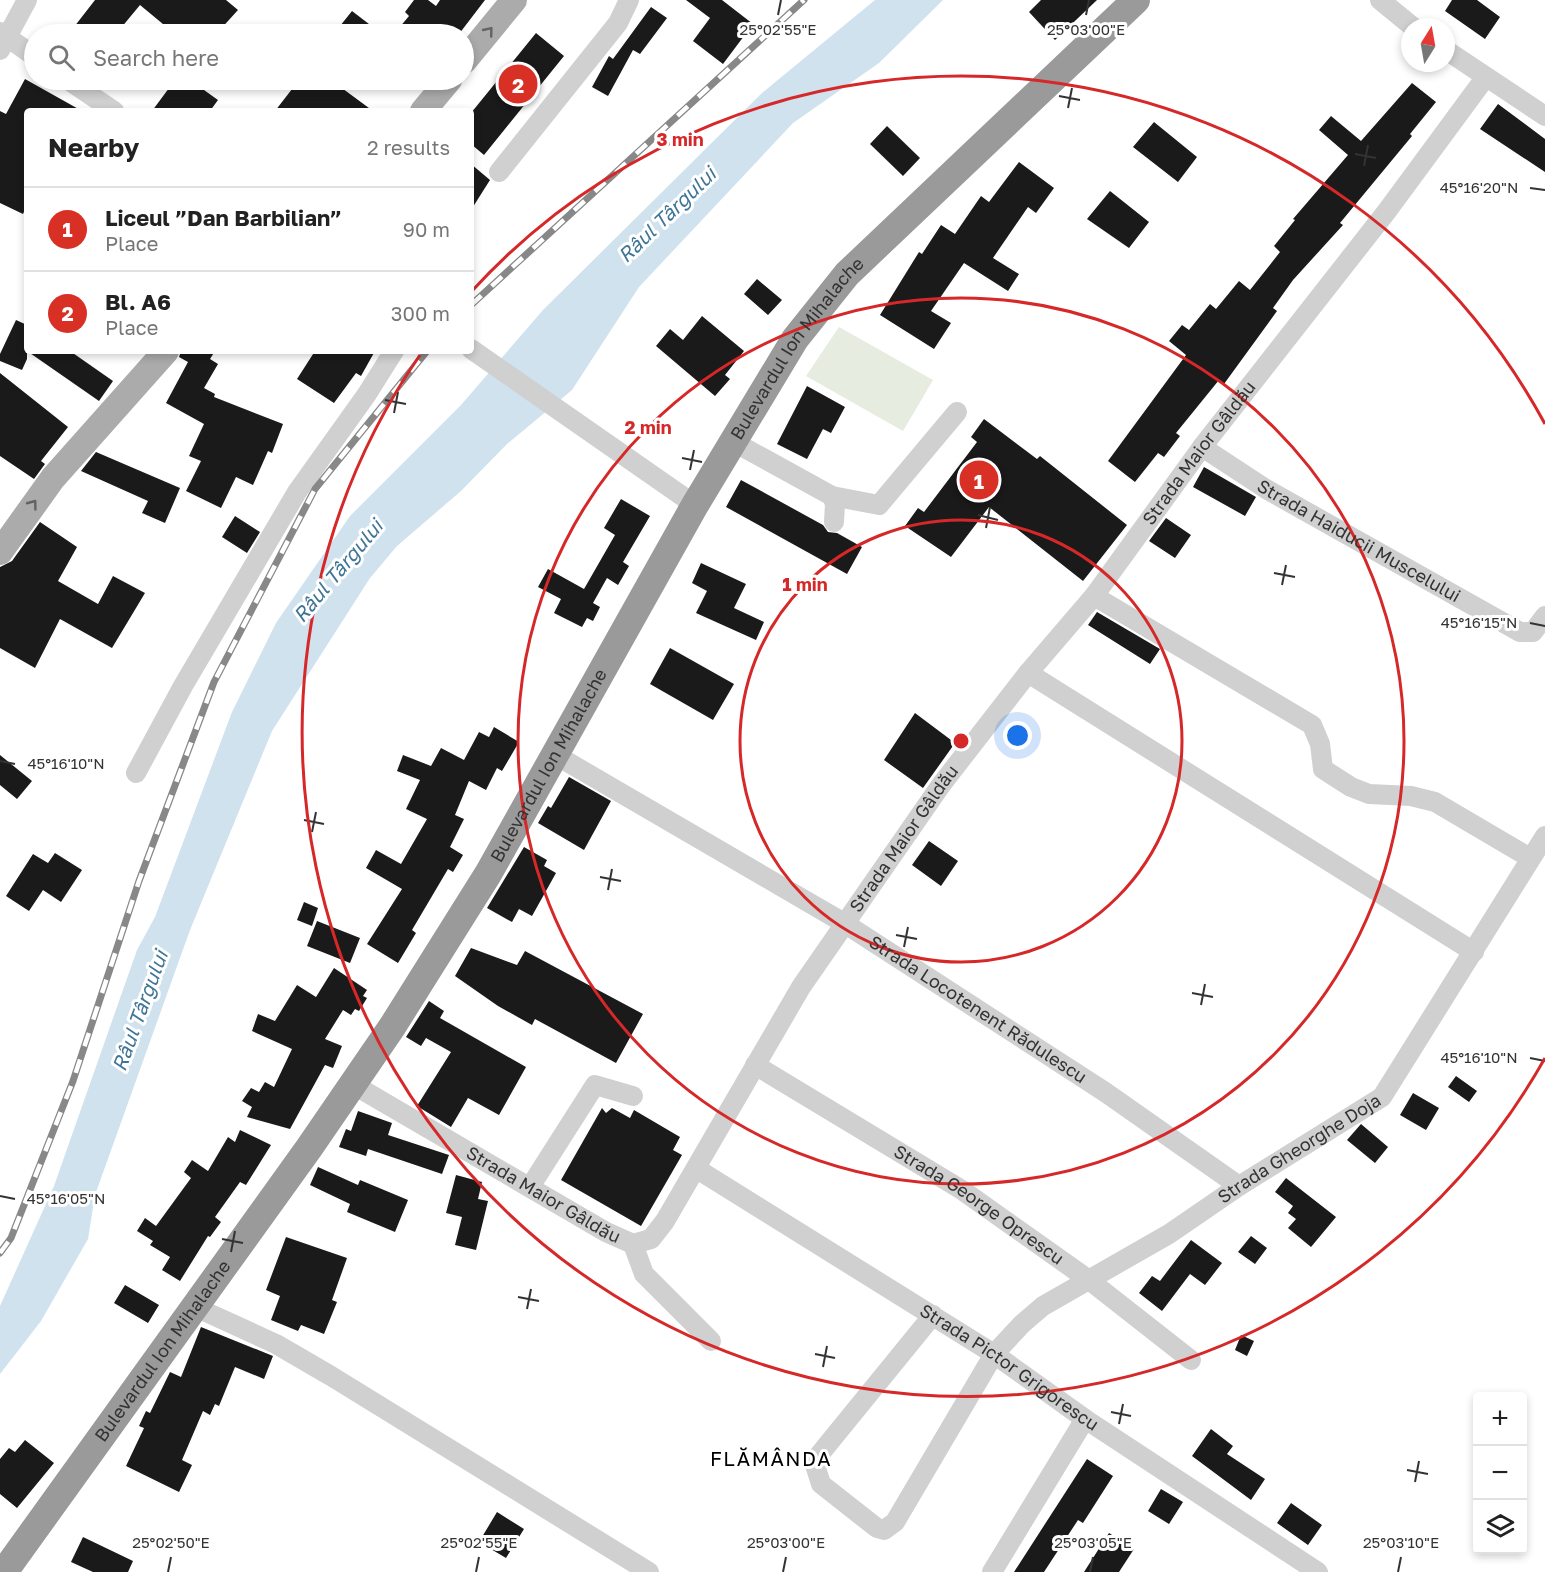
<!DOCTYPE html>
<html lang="en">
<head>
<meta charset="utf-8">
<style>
  :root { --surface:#fff; --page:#f6f6f6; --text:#222; --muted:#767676; --line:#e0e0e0; --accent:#d93025 }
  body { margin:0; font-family:"Golos Text",sans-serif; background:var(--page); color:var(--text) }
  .controls { position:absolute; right:18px; bottom:18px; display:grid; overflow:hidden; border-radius:6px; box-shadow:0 3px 9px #0003 }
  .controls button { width:54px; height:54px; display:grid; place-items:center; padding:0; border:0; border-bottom:2px solid var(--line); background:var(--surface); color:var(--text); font:30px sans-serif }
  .compass { position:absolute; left:1401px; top:18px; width:54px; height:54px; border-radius:50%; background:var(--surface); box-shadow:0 3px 9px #0003; rotate:11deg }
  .you { position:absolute; left:1018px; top:736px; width:21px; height:21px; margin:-15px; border:4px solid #fff; border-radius:50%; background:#1a73e8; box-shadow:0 0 0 9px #1a73e833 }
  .badge { display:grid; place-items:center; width:39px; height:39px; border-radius:50%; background:var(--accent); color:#fff; font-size:20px; font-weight:700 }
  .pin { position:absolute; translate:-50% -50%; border:3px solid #fff; box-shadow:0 2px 6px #0006 }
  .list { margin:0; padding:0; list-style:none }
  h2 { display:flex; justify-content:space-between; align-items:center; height:78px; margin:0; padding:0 24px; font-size:26px }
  h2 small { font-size:20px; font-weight:400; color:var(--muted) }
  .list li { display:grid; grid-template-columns:39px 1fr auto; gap:18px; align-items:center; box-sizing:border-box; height:84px; padding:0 24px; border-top:2px solid var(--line) }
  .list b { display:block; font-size:22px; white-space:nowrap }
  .list p { margin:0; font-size:20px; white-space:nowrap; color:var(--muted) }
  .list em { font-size:20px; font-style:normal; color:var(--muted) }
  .icon { flex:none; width:33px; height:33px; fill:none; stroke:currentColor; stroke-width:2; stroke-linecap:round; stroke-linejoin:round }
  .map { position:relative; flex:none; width:1545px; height:1572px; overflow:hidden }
  .search { position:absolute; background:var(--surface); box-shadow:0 3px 9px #0003; left:24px; top:24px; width:450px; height:66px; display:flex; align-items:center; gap:15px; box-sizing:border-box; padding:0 21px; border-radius:33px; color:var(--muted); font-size:22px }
  .panel { position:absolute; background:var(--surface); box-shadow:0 3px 9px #0003; left:24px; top:108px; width:450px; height:246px; border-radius:6px }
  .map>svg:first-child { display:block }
  .green { fill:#e6ecdf }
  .water { fill:#cfe2ee }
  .building { fill:#1a1a1a }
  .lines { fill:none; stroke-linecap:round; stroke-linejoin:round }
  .minor { stroke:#d0d0d0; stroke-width:20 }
  .major { stroke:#ababab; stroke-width:26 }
  .highway { stroke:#9a9a9a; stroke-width:28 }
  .rail-casing { stroke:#888; stroke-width:7 }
  .rail { stroke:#fff; stroke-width:4.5; stroke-dasharray:14; stroke-linecap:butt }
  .oneway { stroke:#636363 }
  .ticks { fill:none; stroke:#333; stroke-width:2 }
  .ring { fill:none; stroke:#d62828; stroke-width:3 }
  .labels { text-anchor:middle; stroke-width:6; stroke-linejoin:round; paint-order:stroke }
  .street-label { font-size:18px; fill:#333; stroke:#fff }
  .water-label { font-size:20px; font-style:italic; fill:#3f7597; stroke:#fff }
  .neighbourhood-label { font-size:20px; letter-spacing:1.5px; fill:#000; stroke:#fff }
  .ticks-label { font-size:15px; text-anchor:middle; fill:#333; stroke:#fff; stroke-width:6; stroke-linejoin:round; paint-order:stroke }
  .centre { fill:#d62828; stroke:#fff; stroke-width:3 }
  .ring-label { font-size:18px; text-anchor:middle; font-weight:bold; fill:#d62828; stroke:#fff; stroke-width:6; stroke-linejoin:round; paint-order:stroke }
</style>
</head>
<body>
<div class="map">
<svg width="1545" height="1572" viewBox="0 0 1545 1572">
  <rect width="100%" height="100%" fill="#fff"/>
  <path class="green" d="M 839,327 L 933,380 L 903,431 L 806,376 Z"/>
  <path class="water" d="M 875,0 L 943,0 L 879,63 L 793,123 L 639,287 L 572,390 L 507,444 L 461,491 L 397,546 L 370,578 L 272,731 L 190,930 L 95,1195 L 88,1239 L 41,1321 L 0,1374 L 0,1306 L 54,1186 L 137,950 L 155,917 L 232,712 L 276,623 L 350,516 L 461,405 L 543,310 L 762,93 Z"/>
  <path class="building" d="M 95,0 L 226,0 L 238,10 L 218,32 L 209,25 L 201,34 L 175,34 L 140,5 L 116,34 L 84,34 L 74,27 Z
    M 414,0 L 428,0 L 436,6 L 440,0 L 485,0 L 459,34 L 435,34 L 424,27 L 418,34 L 394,34 L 409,16 L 405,12 Z
    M 686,0 L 722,0 L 753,24 L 723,64 L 693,41 L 710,18 Z
    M 1041,0 L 1097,0 L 1055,40 L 1029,12 Z
    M 1452,0 L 1477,0 L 1500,17 L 1485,39 L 1445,11 Z
    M 651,7 L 667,18 L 640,54 L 633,50 L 608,96 L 592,87 L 609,56 L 613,59 Z
    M 352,11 L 382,34 L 351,34 L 340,26 Z
    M 536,33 L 564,56 L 484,155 L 471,144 L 471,113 Z
    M 25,79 L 82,111 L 27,111 L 27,205 L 23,214 L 0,203 L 0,111 L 6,114 Z
    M 175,80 L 190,80 L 218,100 L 210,111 L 152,111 Z
    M 299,80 L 331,80 L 373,111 L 275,111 Z
    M 1412,83 L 1436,102 L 1410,134 L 1412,136 L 1340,223 L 1343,225 L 1293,280 L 1273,308 L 1277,311 L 1224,384 L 1219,380 L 1176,433 L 1180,436 L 1164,457 L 1158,453 L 1135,482 L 1108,461 L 1186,355 L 1169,341 L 1182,325 L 1189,330 L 1210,304 L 1216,309 L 1239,281 L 1250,290 L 1280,252 L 1274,246 L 1295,220 L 1293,219 L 1348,155 L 1319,130 L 1331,116 L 1361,141 Z
    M 1498,104 L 1545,139 L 1545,172 L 1480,129 Z
    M 1154,122 L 1197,157 L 1178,182 L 1133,147 Z
    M 887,126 L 920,158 L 903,176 L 870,144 Z
    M 1019,162 L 1054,188 L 1036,213 L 1028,207 L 993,258 L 1019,274 L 1008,291 L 964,263 L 931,311 L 951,323 L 934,349 L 880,315 L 919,252 L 922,254 L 941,225 L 955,234 L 981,196 L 989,202 Z
    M 471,164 L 490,180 L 471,210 Z
    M 1110,191 L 1149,222 L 1129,248 L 1087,219 Z
    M 757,279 L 782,300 L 768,315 L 744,294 Z
    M 702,316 L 744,351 L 725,375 L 730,379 L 715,396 L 656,346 L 670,329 L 683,340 Z
    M 16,320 L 27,325 L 27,359 L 22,370 L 0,361 L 0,354 Z
    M 27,351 L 70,351 L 113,381 L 99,401 Z
    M 181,351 L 215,351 L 210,359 L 218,364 L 204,388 L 215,394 L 214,397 L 283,424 L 272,453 L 268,451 L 253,485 L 236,477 L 221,508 L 186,491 L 201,461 L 189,456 L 204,424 L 166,403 L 188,362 L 179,357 Z
    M 315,351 L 375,351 L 361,376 L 356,373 L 334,403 L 297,379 Z
    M 0,373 L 68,427 L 41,461 L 45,464 L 34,479 L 0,456 Z
    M 807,386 L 845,407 L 831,433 L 823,429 L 807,459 L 777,444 Z
    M 984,419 L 1037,459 L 1040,456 L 1127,525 L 1083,581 L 989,507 L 951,557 L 905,526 L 918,508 L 924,512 L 977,442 L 971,437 Z
    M 96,452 L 180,488 L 165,523 L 142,513 L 148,501 L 81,471 Z
    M 1204,467 L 1256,497 L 1245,516 L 1193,487 Z
    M 741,480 L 823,525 L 828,532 L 837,533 L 862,547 L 847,574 L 726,507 Z
    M 621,499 L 650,516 L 623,562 L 629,566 L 618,585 L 607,578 L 593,603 L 600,607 L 593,621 L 587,618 L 582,627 L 554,613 L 561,599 L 538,587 L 548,569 L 584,589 L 615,535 L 604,528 Z
    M 235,516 L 260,532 L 247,553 L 222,537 Z
    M 1166,518 L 1191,535 L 1175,558 L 1149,541 Z
    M 40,522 L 77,547 L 58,581 L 98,604 L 113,576 L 145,593 L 112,648 L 60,619 L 35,668 L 0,648 L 0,567 L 12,561 Z
    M 701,563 L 746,584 L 734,608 L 764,622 L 756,640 L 696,613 L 707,591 L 692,583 Z
    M 1097,612 L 1160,649 L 1150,664 L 1088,625 Z
    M 670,648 L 734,684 L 713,720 L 650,684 Z
    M 915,713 L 955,743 L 923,788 L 884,760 Z
    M 494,727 L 519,742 L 502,771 L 497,768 L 486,790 L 469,781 L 455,815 L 464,819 L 450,847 L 463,855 L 453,872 L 448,869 L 412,930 L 416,933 L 398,963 L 367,944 L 402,889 L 366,868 L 376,850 L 401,864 L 427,819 L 406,809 L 420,780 L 397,771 L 403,755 L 431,766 L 441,748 L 464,760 L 479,732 L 489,737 Z
    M 0,755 L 32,781 L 17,799 L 0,785 Z
    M 569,777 L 611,801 L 584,850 L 538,823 L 548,806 L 551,808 Z
    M 929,841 L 958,861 L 941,886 L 912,865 Z
    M 524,847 L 547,860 L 544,866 L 556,873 L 532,916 L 519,909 L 512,922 L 487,908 Z
    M 55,853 L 82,870 L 61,902 L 43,890 L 29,911 L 6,896 L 33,854 L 48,863 Z
    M 304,902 L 318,908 L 312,926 L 297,920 Z
    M 317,921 L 360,938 L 350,963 L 307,946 Z
    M 471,948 L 517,965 L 525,951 L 643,1014 L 616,1063 L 535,1019 L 532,1025 L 498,1006 L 455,976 Z
    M 334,968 L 367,990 L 363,996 L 367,998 L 359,1011 L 355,1009 L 351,1015 L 343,1010 L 325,1039 L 342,1046 L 333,1068 L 325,1065 L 290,1129 L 247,1117 L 252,1107 L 242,1101 L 251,1088 L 259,1092 L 265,1082 L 274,1087 L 292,1049 L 252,1031 L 258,1014 L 275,1021 L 297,985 L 316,997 Z
    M 429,1001 L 444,1011 L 440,1018 L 526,1067 L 499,1115 L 468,1098 L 451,1127 L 417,1106 L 451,1052 L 426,1038 L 421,1046 L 406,1037 Z
    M 1456,1076 L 1477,1091 L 1469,1102 L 1448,1087 Z
    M 1413,1093 L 1439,1108 L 1426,1130 L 1400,1115 Z
    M 602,1108 L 606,1113 L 612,1108 L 630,1118 L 634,1110 L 680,1137 L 673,1150 L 682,1155 L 641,1226 L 561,1180 Z
    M 358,1111 L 392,1123 L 388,1135 L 449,1155 L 442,1174 L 368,1149 L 366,1156 L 339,1147 L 346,1129 L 351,1131 Z
    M 1361,1124 L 1388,1147 L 1375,1163 L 1347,1140 Z
    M 240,1130 L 271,1145 L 246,1185 L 240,1182 L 215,1217 L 221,1222 L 210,1237 L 208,1236 L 180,1281 L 162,1270 L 170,1257 L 150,1245 L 153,1241 L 137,1231 L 145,1218 L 156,1226 L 191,1178 L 184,1172 L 192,1160 L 208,1171 L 228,1137 L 235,1142 Z
    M 318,1167 L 358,1185 L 360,1180 L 408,1200 L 395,1232 L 347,1212 L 350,1204 L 310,1185 Z
    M 456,1175 L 482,1182 L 478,1199 L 488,1201 L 476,1250 L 455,1245 L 462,1217 L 446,1213 Z
    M 1286,1178 L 1336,1217 L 1311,1247 L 1288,1228 L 1296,1219 L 1288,1213 L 1293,1206 L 1275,1192 Z
    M 1251,1236 L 1267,1248 L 1255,1264 L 1238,1252 Z
    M 286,1237 L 347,1258 L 332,1300 L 337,1302 L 324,1334 L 301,1325 L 298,1331 L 271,1320 L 280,1296 L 266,1290 Z
    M 1191,1240 L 1222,1263 L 1205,1285 L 1190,1274 L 1162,1311 L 1139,1293 L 1152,1276 L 1160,1281 Z
    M 125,1285 L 159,1305 L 148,1323 L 114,1303 Z
    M 201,1327 L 273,1356 L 264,1379 L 235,1367 L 219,1406 L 215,1404 L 210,1415 L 203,1411 L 182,1460 L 192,1465 L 179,1492 L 126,1466 L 144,1428 L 139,1426 L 146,1411 L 150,1413 L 170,1372 L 181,1377 Z
    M 1241,1335 L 1254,1341 L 1247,1356 L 1235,1350 Z
    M 1211,1429 L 1233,1446 L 1227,1454 L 1265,1479 L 1251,1500 L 1192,1456 Z
    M 25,1440 L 54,1463 L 17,1508 L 0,1494 L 0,1459 L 9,1448 L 15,1452 Z
    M 1087,1459 L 1113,1476 L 1083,1523 L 1078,1520 L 1044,1572 L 1014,1572 Z
    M 1161,1489 L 1183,1502 L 1169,1524 L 1148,1511 Z
    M 1291,1503 L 1322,1525 L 1308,1545 L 1277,1523 Z
    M 497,1512 L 524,1529 L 506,1558 L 479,1542 Z
    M 1109,1533 L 1134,1549 L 1119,1572 L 1084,1572 Z
    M 83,1537 L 133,1561 L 128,1572 L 93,1572 L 71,1562 Z"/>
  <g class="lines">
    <g class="minor">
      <path d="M 1380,0 L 1413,27"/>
      <path d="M 0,32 L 34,56"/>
      <path d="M 0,50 L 27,0"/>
      <path d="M 1446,50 L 1545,116"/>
      <path d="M 68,80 L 114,111"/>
      <path d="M 499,172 L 618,23 L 629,0"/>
      <path d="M 471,349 L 695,505"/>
      <path d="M 732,441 L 832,496 L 879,505 L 957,412"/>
      <path id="s1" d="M 1202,447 L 1266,489 L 1520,632 L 1533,632 L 1545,616"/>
      <path d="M 832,496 L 835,504 L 834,522"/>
      <path d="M 1094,596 L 1312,725 L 1320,744 L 1323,769 L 1351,787 L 1369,794 L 1411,796 L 1435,802 L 1530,858"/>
      <path d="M 1028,673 L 1474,952"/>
      <path id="s2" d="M 554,754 L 844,923 L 1105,1092 L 1239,1186"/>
      <path d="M 136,773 L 183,686 L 297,492 L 367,394 L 394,351"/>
      <path id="s3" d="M 755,1065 L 962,1190 L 1089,1280 L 1191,1360"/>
      <path id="s4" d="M 354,1085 L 606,1232 L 633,1244 L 651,1239 L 665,1221 L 801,987 L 941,785 L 1028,673 L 1094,596 L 1202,447 L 1387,211 L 1485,78"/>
      <path id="s5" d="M 697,1169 L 994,1354 L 1085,1419 L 1318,1572"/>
      <path d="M 530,1187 L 595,1085 L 633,1096"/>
      <path d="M 633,1244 L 644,1274 L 711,1341"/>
      <path d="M 195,1307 L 276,1344 L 331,1376 L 649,1572"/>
      <path id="s6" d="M 933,1315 L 819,1455 L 815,1465 L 821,1484 L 877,1528 L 884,1530 L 895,1522 L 994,1354 L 1022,1324 L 1043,1306 L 1169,1234 L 1239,1186 L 1382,1097 L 1545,836"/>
      <path d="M 992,1572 L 1085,1419"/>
    </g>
    <path class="major" d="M 464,61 L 514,0
      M 423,111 L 449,80
      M 0,552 L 53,478 L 166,351"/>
    <path class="highway" id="s7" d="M 4,1572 L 309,1148 L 392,1027 L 488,874 L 695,505 L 795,339 L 847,274 L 1136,0"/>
    <defs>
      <path id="rail" d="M 471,305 L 804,0
        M 0,1253 L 11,1238 L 73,1081 L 139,881 L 214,682 L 315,489 L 427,351"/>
    </defs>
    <use href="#rail" class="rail-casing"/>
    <use href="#rail" class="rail"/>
  </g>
  <defs><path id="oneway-chevron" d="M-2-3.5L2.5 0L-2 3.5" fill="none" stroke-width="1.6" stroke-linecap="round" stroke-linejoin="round" transform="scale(1.5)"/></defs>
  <g class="oneway">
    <use href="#oneway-chevron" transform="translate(489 31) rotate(-51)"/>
    <use href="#oneway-chevron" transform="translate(33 504) rotate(-53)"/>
  </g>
  <path class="ticks" d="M 778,15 L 781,0M 1086,15 L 1089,0M 1059,96 L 1080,100M 1068,108 L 1072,88M 1355,154 L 1376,158M 1364,166 L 1368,145M 1530,188 L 1545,190M 385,400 L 406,404M 394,413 L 398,392M 682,458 L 702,462M 690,470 L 694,450M 978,515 L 998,520M 986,528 L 990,507M 1274,573 L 1295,577M 1282,585 L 1286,565M 1530,623 L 1545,626M 0,761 L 15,764M 304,820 L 324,824M 312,832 L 316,812M 600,877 L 621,881M 608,890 L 612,869M 896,935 L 917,939M 904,947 L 908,927M 1192,993 L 1213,997M 1201,1005 L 1205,984M 1530,1058 L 1545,1061M 0,1196 L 15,1199M 222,1239 L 243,1243M 231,1252 L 235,1231M 518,1297 L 539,1301M 527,1309 L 531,1289M 815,1354 L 835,1358M 823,1367 L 827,1346M 1111,1412 L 1131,1416M 1119,1424 L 1123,1404M 1407,1470 L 1428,1474M 1415,1482 L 1419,1461M 168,1572 L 171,1557M 476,1572 L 479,1557M 783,1572 L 786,1557M 1090,1572 L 1093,1557M 1398,1572 L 1401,1557"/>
  <g class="ring">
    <circle cx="961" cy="741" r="221"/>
    <circle cx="961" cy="741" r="443"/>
    <path d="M1545 1058A664 664 0 1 1 420 355M471 292A664 664 0 0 1 1545 424"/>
  </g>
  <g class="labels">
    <g class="street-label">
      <text dy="6" stroke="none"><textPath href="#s7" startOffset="1460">Bulevardul Ion Mihalache</textPath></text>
      <text dy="6" stroke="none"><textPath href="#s4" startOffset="1300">Strada Maior Gâldău</textPath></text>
      <text dy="6" stroke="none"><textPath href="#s1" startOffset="183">Strada Haiducii Muscelului</textPath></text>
      <text dy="6" stroke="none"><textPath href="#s7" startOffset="974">Bulevardul Ion Mihalache</textPath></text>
      <text dy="6" stroke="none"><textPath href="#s4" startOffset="814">Strada Maior Gâldău</textPath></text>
      <text dy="6" stroke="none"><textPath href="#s2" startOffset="495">Strada Locotenent Rădulescu</textPath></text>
      <text dy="6" stroke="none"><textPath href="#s6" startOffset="868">Strada Gheorghe Doja</textPath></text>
      <text dy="6" stroke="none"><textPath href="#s4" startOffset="219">Strada Maior Gâldău</textPath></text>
      <text dy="6" stroke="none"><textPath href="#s3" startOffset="264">Strada George Oprescu</textPath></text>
      <text dy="6" stroke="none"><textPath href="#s7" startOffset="272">Bulevardul Ion Mihalache</textPath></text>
      <text dy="6" stroke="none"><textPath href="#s5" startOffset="370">Strada Pictor Grigorescu</textPath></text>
    </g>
    <g class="water-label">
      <text transform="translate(667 215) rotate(-44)" y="7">Râul Târgului</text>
      <text transform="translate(338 571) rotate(-50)" y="7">Râul Târgului</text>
      <text transform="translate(140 1011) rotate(-70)" y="7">Râul Târgului</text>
    </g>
    <g class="neighbourhood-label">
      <text x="771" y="1466">FLĂMÂNDA</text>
    </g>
  </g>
  <g class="ticks-label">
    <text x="778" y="35">25°02'55"E</text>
    <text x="1086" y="35">25°03'00"E</text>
    <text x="1479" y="193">45°16'20"N</text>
    <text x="1479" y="628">45°16'15"N</text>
    <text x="66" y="769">45°16'10"N</text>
    <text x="1479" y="1063">45°16'10"N</text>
    <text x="66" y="1204">45°16'05"N</text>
    <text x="171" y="1548">25°02'50"E</text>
    <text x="479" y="1548">25°02'55"E</text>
    <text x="786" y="1548">25°03'00"E</text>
    <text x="1093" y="1548">25°03'05"E</text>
    <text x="1401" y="1548">25°03'10"E</text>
  </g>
  <circle cx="961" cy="741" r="9" class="centre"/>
  <g class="ring-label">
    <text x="680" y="146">3 min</text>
    <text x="648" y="434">2 min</text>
    <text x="805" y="591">1 min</text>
  </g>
</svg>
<div class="controls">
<button>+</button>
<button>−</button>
<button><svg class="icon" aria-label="layers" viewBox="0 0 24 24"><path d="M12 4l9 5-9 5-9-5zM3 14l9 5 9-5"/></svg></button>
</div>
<svg class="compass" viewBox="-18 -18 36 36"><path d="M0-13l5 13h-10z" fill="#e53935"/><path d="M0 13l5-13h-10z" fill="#767676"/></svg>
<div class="you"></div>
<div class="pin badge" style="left:979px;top:480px">1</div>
<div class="pin badge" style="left:518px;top:84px">2</div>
<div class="search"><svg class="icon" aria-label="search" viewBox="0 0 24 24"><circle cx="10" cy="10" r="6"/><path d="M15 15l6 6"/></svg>Search here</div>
<section class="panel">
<h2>Nearby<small>2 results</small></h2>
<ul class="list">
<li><span class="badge">1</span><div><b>Liceul ”Dan Barbilian”</b><p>Place</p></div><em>90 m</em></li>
<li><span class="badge">2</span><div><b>Bl. A6</b><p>Place</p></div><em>300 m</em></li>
</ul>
</section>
</div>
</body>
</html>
